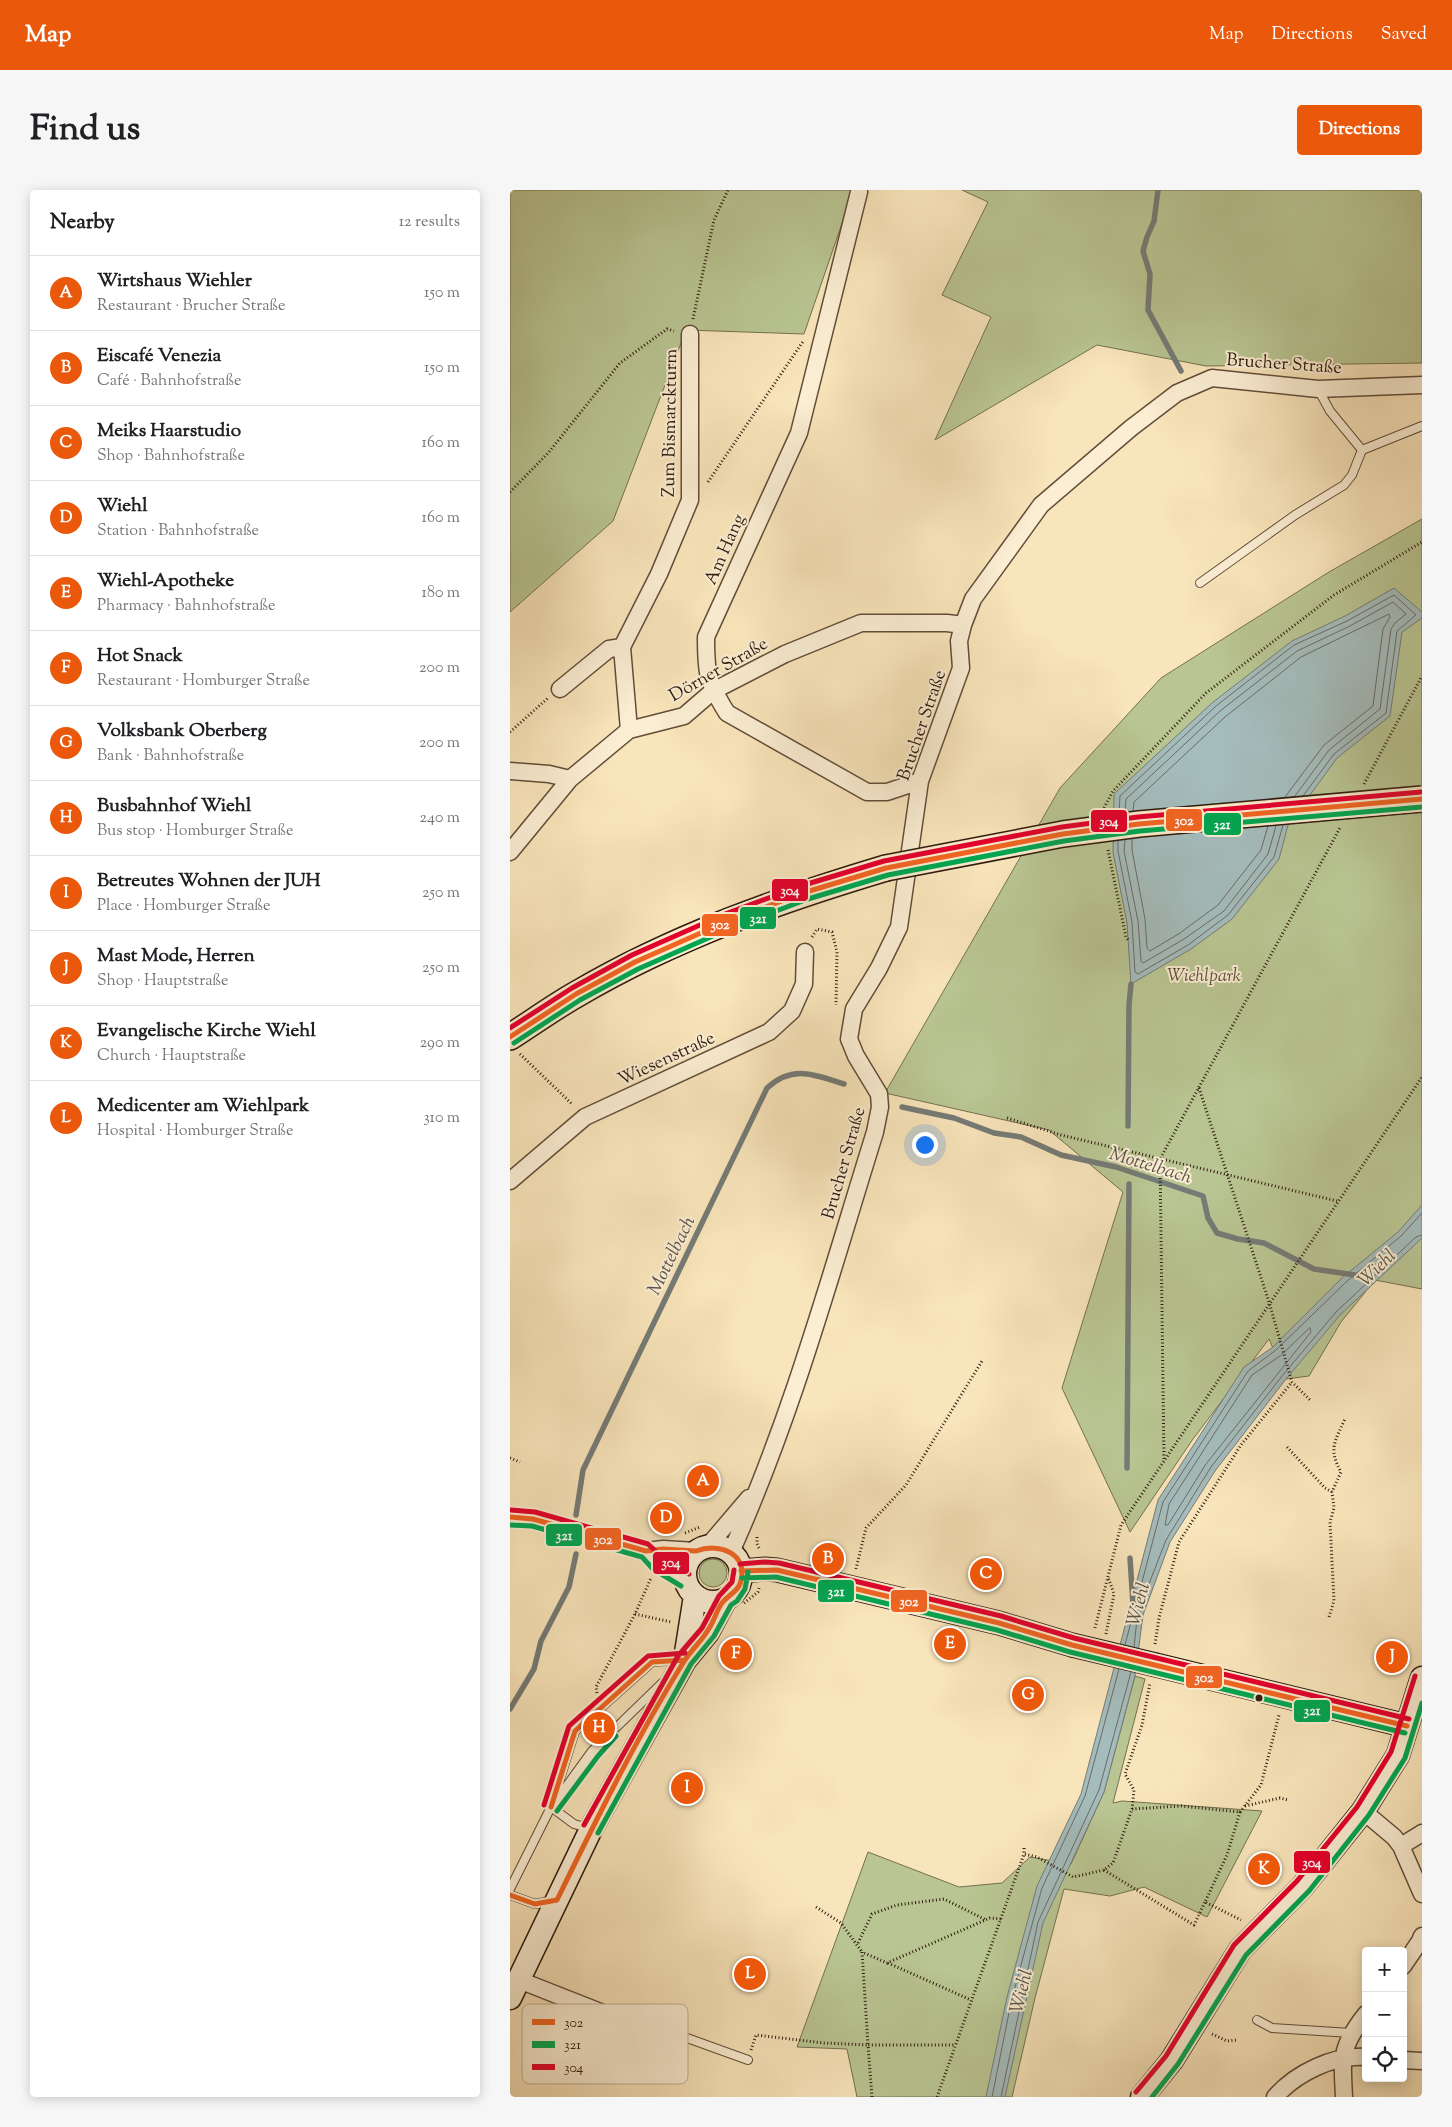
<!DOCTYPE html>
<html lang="en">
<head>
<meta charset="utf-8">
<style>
  :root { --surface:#fff; --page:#f6f6f6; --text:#202124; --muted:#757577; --line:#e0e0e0; --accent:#ea580c }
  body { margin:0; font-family:"Sorts Mill Goudy",serif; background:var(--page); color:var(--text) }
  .controls { position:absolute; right:15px; bottom:15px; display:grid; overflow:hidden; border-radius:5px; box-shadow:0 2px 12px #0003 }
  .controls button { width:45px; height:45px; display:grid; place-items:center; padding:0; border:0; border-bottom:1px solid var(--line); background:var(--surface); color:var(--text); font:25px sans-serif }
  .you { position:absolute; left:414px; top:954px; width:18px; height:18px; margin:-12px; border:4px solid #fff; border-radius:50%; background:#1a73e8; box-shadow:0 0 0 8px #1a73e833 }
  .badge { display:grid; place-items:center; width:32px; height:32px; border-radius:50%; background:var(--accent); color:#fff; font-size:16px; font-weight:700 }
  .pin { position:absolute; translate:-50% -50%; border:2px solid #fff; box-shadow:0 1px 5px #0006 }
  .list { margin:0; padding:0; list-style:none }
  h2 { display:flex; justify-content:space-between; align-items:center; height:65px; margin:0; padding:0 20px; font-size:21px }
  h2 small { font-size:16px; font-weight:400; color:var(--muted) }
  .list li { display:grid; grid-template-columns:32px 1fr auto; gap:15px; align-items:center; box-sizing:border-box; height:75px; padding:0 20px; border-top:1px solid var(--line) }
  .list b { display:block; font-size:19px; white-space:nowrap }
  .list p { margin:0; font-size:16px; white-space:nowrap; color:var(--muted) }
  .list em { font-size:16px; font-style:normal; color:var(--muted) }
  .icon { flex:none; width:28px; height:28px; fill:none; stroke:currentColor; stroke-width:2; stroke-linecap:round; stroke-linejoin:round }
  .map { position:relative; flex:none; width:912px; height:1907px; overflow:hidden; border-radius:5px }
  header { display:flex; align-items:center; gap:30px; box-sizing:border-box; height:70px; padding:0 25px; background:var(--accent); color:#fff }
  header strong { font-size:24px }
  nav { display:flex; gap:28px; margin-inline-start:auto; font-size:18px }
  .intro { display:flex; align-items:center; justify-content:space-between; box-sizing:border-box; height:120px; padding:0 30px }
  h1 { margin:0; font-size:35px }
  .button { padding:12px 22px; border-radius:5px; background:var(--accent); color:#fff; font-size:18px; font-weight:700 }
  main { display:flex; gap:30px; padding:0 30px }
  aside { flex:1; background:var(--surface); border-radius:5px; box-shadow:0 2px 12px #0003 }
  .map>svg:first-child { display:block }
  .green { fill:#b9c693; stroke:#747050 }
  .water { fill:#a4bcbc; stroke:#757b76 }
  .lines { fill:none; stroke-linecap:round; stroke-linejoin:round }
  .shore { stroke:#6a6b65; stroke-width:1 }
  .stream { stroke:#757b76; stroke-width:5.5 }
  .lane-casing { stroke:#624d39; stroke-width:10 }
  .street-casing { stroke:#624d39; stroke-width:19 }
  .secondary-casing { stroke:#2f1a0e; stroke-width:25 }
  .primary-casing { stroke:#2f1a0e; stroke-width:28 }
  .path { stroke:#2f1a0e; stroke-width:3; stroke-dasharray:1 2.5; stroke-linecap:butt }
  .lane { stroke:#fbeed3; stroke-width:8 }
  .street { stroke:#fbeed3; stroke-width:16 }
  .secondary { stroke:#fbeed3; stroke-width:22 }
  .primary { stroke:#f9e5bb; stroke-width:25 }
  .secondary-bridge-casing { stroke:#2f1a0e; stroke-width:25; stroke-linecap:butt }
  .primary-bridge-casing { stroke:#2f1a0e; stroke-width:28; stroke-linecap:butt }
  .secondary-bridge { stroke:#fbeed3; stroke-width:22 }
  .primary-bridge { stroke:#f9e5bb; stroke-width:25 }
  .bus-1-casing { stroke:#fbeed3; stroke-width:9 }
  .bus-2-casing { stroke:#fbeed3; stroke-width:9 }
  .bus-3-casing { stroke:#fbeed3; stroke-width:9 }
  .bus-1 { stroke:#f26522; stroke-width:5 }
  .bus-2 { stroke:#00a651; stroke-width:5 }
  .bus-3 { stroke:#e4002b; stroke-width:5 }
  .bus-dot { fill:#2f1a0e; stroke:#fbeed3; stroke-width:2 }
  .labels { text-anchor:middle; stroke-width:4; stroke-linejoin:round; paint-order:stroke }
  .street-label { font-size:18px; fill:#2f1a0e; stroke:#fbeed3 }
  .park-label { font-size:18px; font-style:italic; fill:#584e36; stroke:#fbeed3 }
  .water-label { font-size:19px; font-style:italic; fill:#58534b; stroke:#fbeed3 }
  .key { fill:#fbeed3; stroke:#beae98; stroke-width:1 }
  .key-label { font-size:14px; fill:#2f1a0e }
  .line-badge { stroke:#fbeed3; stroke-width:2 }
  .badge-label { font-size:14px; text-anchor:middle; font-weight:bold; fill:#fff }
</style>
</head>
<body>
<header>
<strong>Map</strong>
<nav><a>Map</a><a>Directions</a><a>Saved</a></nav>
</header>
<div class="intro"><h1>Find us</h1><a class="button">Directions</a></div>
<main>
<aside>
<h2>Nearby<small>12 results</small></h2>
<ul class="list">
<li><span class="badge">A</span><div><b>Wirtshaus Wiehler</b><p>Restaurant · Brucher Straße</p></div><em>150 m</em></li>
<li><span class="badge">B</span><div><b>Eiscafé Venezia</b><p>Café · Bahnhofstraße</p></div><em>150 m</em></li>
<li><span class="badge">C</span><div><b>Meiks Haarstudio</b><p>Shop · Bahnhofstraße</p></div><em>160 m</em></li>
<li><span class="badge">D</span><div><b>Wiehl</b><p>Station · Bahnhofstraße</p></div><em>160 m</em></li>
<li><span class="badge">E</span><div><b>Wiehl-Apotheke</b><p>Pharmacy · Bahnhofstraße</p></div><em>180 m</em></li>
<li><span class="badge">F</span><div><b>Hot Snack</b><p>Restaurant · Homburger Straße</p></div><em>200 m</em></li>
<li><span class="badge">G</span><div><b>Volksbank Oberberg</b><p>Bank · Bahnhofstraße</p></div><em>200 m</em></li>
<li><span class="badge">H</span><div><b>Busbahnhof Wiehl</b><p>Bus stop · Homburger Straße</p></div><em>240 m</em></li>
<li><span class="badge">I</span><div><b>Betreutes Wohnen der JUH</b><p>Place · Homburger Straße</p></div><em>250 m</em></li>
<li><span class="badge">J</span><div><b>Mast Mode, Herren</b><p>Shop · Hauptstraße</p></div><em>250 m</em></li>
<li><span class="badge">K</span><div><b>Evangelische Kirche Wiehl</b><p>Church · Hauptstraße</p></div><em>290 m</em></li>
<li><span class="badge">L</span><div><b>Medicenter am Wiehlpark</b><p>Hospital · Homburger Straße</p></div><em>310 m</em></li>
</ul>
</aside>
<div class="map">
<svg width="912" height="1907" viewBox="0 0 912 1907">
  <rect width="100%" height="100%" fill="#f9e5bb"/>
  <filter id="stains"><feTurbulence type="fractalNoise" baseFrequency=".004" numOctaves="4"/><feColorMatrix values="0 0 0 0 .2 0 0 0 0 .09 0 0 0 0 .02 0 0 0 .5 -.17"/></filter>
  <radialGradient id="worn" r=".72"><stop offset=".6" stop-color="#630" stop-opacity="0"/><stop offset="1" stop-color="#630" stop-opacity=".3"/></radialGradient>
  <path class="green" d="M 0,0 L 348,0 L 339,13 L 294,144 L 176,140 L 103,331 L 0,422 Z
    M 452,0 L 912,0 L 912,173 L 696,176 L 587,155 L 425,250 L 481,127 L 432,105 L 478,12 Z
    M 912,329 L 912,1099 L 865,1090 L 831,1132 L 799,1186 L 776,1189 L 759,1149 L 683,1249 L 620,1342 L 552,1198 L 613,1002 L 539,940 L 375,903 L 550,598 L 651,488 L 819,382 Z
    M189 1383a14 14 0 1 1 28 0a14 14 0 1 1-28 0Z
    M 625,1486 L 635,1489 L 603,1613 L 612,1611 L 752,1621 L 697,1727 L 634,1697 L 600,1706 L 554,1699 L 525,1808 L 502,1907 L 347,1907 L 337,1859 L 287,1857 L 358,1662 L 449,1697 L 492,1693 L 520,1667 L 561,1674 L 594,1602 Z"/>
  <path class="water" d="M 884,398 L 912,422 L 912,428 L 892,442 L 880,526 L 827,568 L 778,635 L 769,669 L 722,729 L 681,759 L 621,794 L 617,733 L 603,662 L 604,604 L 702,513 L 782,451 L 835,426 Z
    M 912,1015 L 912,1048 L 830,1125 L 776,1189 L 705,1281 L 660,1352 L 633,1425 L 625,1486 L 594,1602 L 533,1733 L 495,1907 L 476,1907 L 497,1807 L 527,1696 L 571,1604 L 648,1310 L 734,1177 L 763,1157 L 832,1088 L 888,1042 Z"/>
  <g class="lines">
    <path class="shore" d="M 623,621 L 624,612 L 715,527 L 791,467 L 879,424 L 880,427 L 873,439 L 863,516 L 814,555 L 775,607
      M 615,622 L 616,609 L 710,521 L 787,461 L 840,436 L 883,412 L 896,424 L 885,433 L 881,439 L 870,519 L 819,560 L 785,606
      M 609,623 L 610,606 L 706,516 L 784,455 L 837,431 L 884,405 L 906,425 L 887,441 L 876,523 L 824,564 L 793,606
      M 622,649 L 622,660 L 635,729 L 637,758 L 640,761 L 670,743 L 708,715 L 751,660 L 758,636
      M 615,650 L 614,661 L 628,731 L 631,771 L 633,773 L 674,749 L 714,721 L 758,664 L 766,636
      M 608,651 L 608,661 L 622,732 L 625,782 L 628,784 L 678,755 L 718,725 L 764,667 L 773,635
      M 912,1023 L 891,1046 L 836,1092 L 766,1160 L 738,1181 L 653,1312 L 626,1415 L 626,1418 L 630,1417 L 656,1350 L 701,1277 L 772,1186 L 826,1122 L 906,1047 L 912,1045
      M 800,1138 L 801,1142 L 696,1274 L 658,1335 L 655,1335 L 659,1314 L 742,1185 L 770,1166 Z
      M 615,1455 L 622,1428 L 625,1426 L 627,1429 L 624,1457
      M 482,1907 L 502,1808 L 532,1698 L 575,1606 L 609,1479
      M 491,1907 L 528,1732 L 589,1600 L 621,1482"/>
    <path class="stream" d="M 648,0 L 644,31 L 637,47 L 633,61 L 640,84 L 638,120 L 671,181
      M 392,917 L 444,928 L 484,943 L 511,947 L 551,965 L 606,977 L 693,1006 L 698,1028 L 707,1043 L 728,1049 L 754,1053 L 804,1079 L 845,1085
      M 618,936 L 619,815 L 621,794
      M 617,1278 L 619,994
      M 66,1325 L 73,1280 L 257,898 C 283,874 305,885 334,894
      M 620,1368 L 623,1414
      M 0,1519 L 24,1479 L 31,1451 L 59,1397 L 66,1364"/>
    <defs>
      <path id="lane" d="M 808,199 L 820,221 L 852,260 L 912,236
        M 690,393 L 785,325 L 834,295 L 842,285 L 852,260
        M 45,1612 L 82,1561 L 152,1493
        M 41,1617 L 64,1634 L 78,1638
        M 0,1699 L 41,1617 L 65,1541 L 142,1472 L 170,1470
        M 0,1705 L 25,1714 L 41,1711
        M 747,1830 L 762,1838 L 841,1843
        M 161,1847 L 177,1848 L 238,1870"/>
      <path id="street" d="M 349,2 L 289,243 L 196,447 C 196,484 197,491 217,523 L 357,602 L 377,602 L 410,591
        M 50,499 L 99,459 L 112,457
        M 119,540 L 112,457 L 149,384 L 180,310 L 180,144
        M 0,581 L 39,584 L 60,589
        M 0,662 L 60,589 L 119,540 L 174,526 L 203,501 L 275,464 L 351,433 L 437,433 L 453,435
        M 0,991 L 75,927 L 259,842 L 282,821 L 294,794 L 295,762
        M 0,1327 L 23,1329 L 113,1353 L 136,1361 L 153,1359 L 186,1361
        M 198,1356 L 239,1308
        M 136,1361 L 147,1373 L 175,1390
        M 221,1362 C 282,1227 321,1083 365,942 L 370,917 L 369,904 L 346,866 L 339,849 L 344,819 L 369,778 L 389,737 L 410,591 L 451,478 L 449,451 L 453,435 L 463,409 L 531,315 L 621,238 L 667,203 L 702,188 L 808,199 L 912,195
        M 853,1621 L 884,1647 L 891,1656 L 912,1704
        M 891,1656 L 912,1643
        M 893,1776 L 910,1751 L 912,1746
        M 9,1790 L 131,1838 L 161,1847
        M 893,1870 L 912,1871
        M 765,1907 C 786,1883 823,1865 856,1867
        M 834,1907 C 832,1867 830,1857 856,1824"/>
      <path id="secondary" d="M175 1384a28 28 0 1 1 56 0a28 28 0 1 1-56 0Z
        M 231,1381 L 255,1379 L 267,1380 L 489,1433 L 562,1455
        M 175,1469 L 185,1406
        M 646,1475 L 897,1536
        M 0,1808 L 81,1639 L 175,1470 L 198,1442 L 215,1410
        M 632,1907 L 662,1870 L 730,1760 L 793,1696 L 853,1621 L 888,1565 L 912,1488"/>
      <path id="primary" d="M 0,847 C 22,833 44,817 67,804 C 164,747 269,710 376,678"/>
    </defs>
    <use href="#lane" class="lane-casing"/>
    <use href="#street" class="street-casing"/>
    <use href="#secondary" class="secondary-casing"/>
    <use href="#primary" class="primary-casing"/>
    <path class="path" d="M 183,129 L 204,30 L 218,0
      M 198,292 L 294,150
      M 0,302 L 39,262 L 110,173 L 157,139 L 164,141
      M 0,542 L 38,508
      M 854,594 L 912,486
      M 594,618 L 603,601 L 696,503 L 824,405 L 912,352
      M 598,660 L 616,747 L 619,751
      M 302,747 L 307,739 L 322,742 L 327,762 L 326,815
      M 10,864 L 63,915
      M 689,898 L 759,1112 L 782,1192 L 800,1210
      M 497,928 L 551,945 L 827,1011
      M 777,1257 L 815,1298 L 822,1302
      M 0,1268 L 10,1272
      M 654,1269 L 650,969 L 831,636
      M 175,1343 L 190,1337
      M 247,1347 L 247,1354 L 250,1360
      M 346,1379 L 356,1338 L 396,1295 L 472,1171
      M 234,1413 L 248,1402 L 249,1398
      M 125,1424 L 161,1432
      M 819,1427 L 824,1411 L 820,1332 L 824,1318 L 822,1302 L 831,1282 C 818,1259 825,1251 835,1229
      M 585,1438 L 611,1335 L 912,887
      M 596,1444 L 604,1404 L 598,1387
      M 645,1454 L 649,1428 L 669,1352 L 731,1255 L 782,1192
      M 87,1503 L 86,1497 L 125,1424 L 141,1388
      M 735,1616 L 770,1608 L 778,1610
      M 622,1619 L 671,1616 L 730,1622 L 751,1595 L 769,1525
      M 730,1622 L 717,1665 L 695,1712 L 731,1730
      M 514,1658 L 514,1664
      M 594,1680 L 684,1735 L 695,1712
      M 306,1717 L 331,1733 L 352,1762
      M 348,1753 L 362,1724 L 387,1715 L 434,1709 L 476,1730
      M 378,1773 L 461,1810
      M 702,1844 L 717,1851 L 727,1850
      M 241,1860 L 246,1845 L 314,1853 L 358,1855 L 352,1762 L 377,1773 L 480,1728 L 491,1729
      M 362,1907 L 358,1855 L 445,1855
      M 427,1907 L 514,1664 L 527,1667 L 563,1687 L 594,1680 L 603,1673 L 622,1619 L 624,1600 L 615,1584 L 632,1535 L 640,1493"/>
    <use href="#lane" class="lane"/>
    <use href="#street" class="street"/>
    <use href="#secondary" class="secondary"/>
    <use href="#primary" class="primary"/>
    <defs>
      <path id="secondary-bridge" d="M 562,1455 L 646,1475"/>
      <path id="primary-bridge" d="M 376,678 L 553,644 L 629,634 L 912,609"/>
    </defs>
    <use href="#secondary-bridge" class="secondary-bridge-casing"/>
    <use href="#primary-bridge" class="primary-bridge-casing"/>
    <use href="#secondary-bridge" class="secondary-bridge"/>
    <use href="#primary-bridge" class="primary-bridge"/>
    <defs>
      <path id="bus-1" d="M 0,847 L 66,804 L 125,772 L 218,731 L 296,702 L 376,678 L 553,644 L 629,634 L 912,609
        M 0,1327 L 23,1329 L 136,1361 L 153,1359 L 186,1361
        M 231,1381 L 267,1380 L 489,1433 L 562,1455 L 897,1536
        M 41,1617 L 65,1541 L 142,1472 L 175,1470
        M 0,1705 L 25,1714 L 47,1710 C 86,1630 126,1549 173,1473 C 180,1461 191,1452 198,1440 C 204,1432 206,1421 212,1413 C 217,1406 227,1402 230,1394 C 240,1364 210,1352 186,1361"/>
      <path id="bus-2" d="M 4,853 L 70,810 L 128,779 L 221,738 L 298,709 L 378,685 L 554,651 L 630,641 L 912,617
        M 0,1335 L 22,1336 L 132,1367 L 143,1379 L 171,1396
        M 232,1388 L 266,1387 L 487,1440 L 560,1462 L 895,1543
        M 47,1621 L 88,1566 L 106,1546
        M 88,1643 L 181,1474 L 204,1446 L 221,1415 L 227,1411 L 235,1399 L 238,1382
        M 642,1907 L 668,1874 L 736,1765 L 799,1701 L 859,1625 L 895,1568 L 912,1513"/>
      <path id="bus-3" d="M 0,838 L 62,798 L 122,765 L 215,724 L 294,695 L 374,671 L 552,637 L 628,627 L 911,602
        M 1,1320 L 25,1322 L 138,1354 L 152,1367 L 179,1384
        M 230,1374 L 255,1372 L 269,1373 L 491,1426 L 564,1448 L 899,1529
        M 34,1615 L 59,1536 L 138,1466 L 175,1463
        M 74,1635 L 168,1466 L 192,1438 L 209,1406 L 222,1392 L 224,1380
        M 626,1902 L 656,1866 L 724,1755 L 787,1691 L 847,1617 L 881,1562 L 905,1486"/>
    </defs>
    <use href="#bus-1" class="bus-1-casing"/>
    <use href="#bus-2" class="bus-2-casing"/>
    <use href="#bus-3" class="bus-3-casing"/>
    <use href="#bus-1" class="bus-1"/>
    <use href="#bus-2" class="bus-2"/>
    <use href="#bus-3" class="bus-3"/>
  </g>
  <circle class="bus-dot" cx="749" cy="1508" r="4.5"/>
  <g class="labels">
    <g class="street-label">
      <text transform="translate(774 173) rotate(4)" y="6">Brucher Straße</text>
      <text transform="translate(159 233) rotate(-89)" y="6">Zum Bismarckturm</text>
      <text transform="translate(214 359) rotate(-66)" y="6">Am Hang</text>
      <text transform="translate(208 479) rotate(-30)" y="6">Dörner Straße</text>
      <text transform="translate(411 535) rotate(-71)" y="6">Brucher Straße</text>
      <text transform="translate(156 868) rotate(-25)" y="6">Wiesenstraße</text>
      <text transform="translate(333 973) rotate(-74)" y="6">Brucher Straße</text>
    </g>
    <g class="park-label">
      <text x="694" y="791">Wiehlpark</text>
    </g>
    <g class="water-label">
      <text transform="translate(641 974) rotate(17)" y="7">Mottelbach</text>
      <text transform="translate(160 1065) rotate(-64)" y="7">Mottelbach</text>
      <text transform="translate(866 1077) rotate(-44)" y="7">Wiehl</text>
      <text transform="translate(627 1414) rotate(-75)" y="7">Wiehl</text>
      <text transform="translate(510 1801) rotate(-76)" y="7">Wiehl</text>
    </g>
  </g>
  <rect x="12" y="1814" width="166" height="80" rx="8" class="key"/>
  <rect x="22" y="1829" width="23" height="6" fill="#f26522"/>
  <rect x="22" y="1851" width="23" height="7" fill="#00a651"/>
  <rect x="22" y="1874" width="23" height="6" fill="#e4002b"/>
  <g class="key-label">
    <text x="54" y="1837">302</text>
    <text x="54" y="1859">321</text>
    <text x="54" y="1882">304</text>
  </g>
  <g class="line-badge">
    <rect x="655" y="618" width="38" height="24" rx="5" fill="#f26522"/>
    <rect x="580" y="619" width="38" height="24" rx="5" fill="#e4002b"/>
    <rect x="693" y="622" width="39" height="24" rx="5" fill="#00a651"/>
    <rect x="261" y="688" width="38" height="24" rx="5" fill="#e4002b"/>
    <rect x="229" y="716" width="38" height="24" rx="5" fill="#00a651"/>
    <rect x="191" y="723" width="38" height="24" rx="5" fill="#f26522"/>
    <rect x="35" y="1333" width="38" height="24" rx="5" fill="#00a651"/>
    <rect x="74" y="1337" width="38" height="24" rx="5" fill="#f26522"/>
    <rect x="142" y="1361" width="38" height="24" rx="5" fill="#e4002b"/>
    <rect x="307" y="1389" width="38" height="24" rx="5" fill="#00a651"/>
    <rect x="380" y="1399" width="38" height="24" rx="5" fill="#f26522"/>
    <rect x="675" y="1475" width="38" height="24" rx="5" fill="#f26522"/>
    <rect x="783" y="1509" width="38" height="24" rx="5" fill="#00a651"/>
    <rect x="783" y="1660" width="38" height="24" rx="5" fill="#e4002b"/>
  </g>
  <g class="badge-label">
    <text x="674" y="635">302</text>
    <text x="599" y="636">304</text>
    <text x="712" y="639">321</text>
    <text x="280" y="705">304</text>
    <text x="248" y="733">321</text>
    <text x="210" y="739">302</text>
    <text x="54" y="1350">321</text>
    <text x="93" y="1354">302</text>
    <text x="161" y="1377">304</text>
    <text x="326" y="1406">321</text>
    <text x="399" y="1416">302</text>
    <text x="694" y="1492">302</text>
    <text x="802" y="1525">321</text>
    <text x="802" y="1677">304</text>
  </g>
  <rect width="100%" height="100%" filter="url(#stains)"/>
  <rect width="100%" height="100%" fill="url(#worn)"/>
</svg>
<div class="controls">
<button>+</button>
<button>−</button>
<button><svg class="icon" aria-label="locate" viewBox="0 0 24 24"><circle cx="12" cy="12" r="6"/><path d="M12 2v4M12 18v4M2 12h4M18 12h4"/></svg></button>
</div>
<div class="you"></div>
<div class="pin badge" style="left:193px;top:1291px">A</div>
<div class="pin badge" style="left:318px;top:1369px">B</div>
<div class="pin badge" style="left:476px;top:1384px">C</div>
<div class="pin badge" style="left:156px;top:1328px">D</div>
<div class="pin badge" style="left:440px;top:1454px">E</div>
<div class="pin badge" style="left:226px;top:1464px">F</div>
<div class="pin badge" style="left:518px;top:1505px">G</div>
<div class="pin badge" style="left:89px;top:1538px">H</div>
<div class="pin badge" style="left:177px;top:1598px">I</div>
<div class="pin badge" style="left:882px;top:1467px">J</div>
<div class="pin badge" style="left:754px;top:1679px">K</div>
<div class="pin badge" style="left:240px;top:1784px">L</div>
</div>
</main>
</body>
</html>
